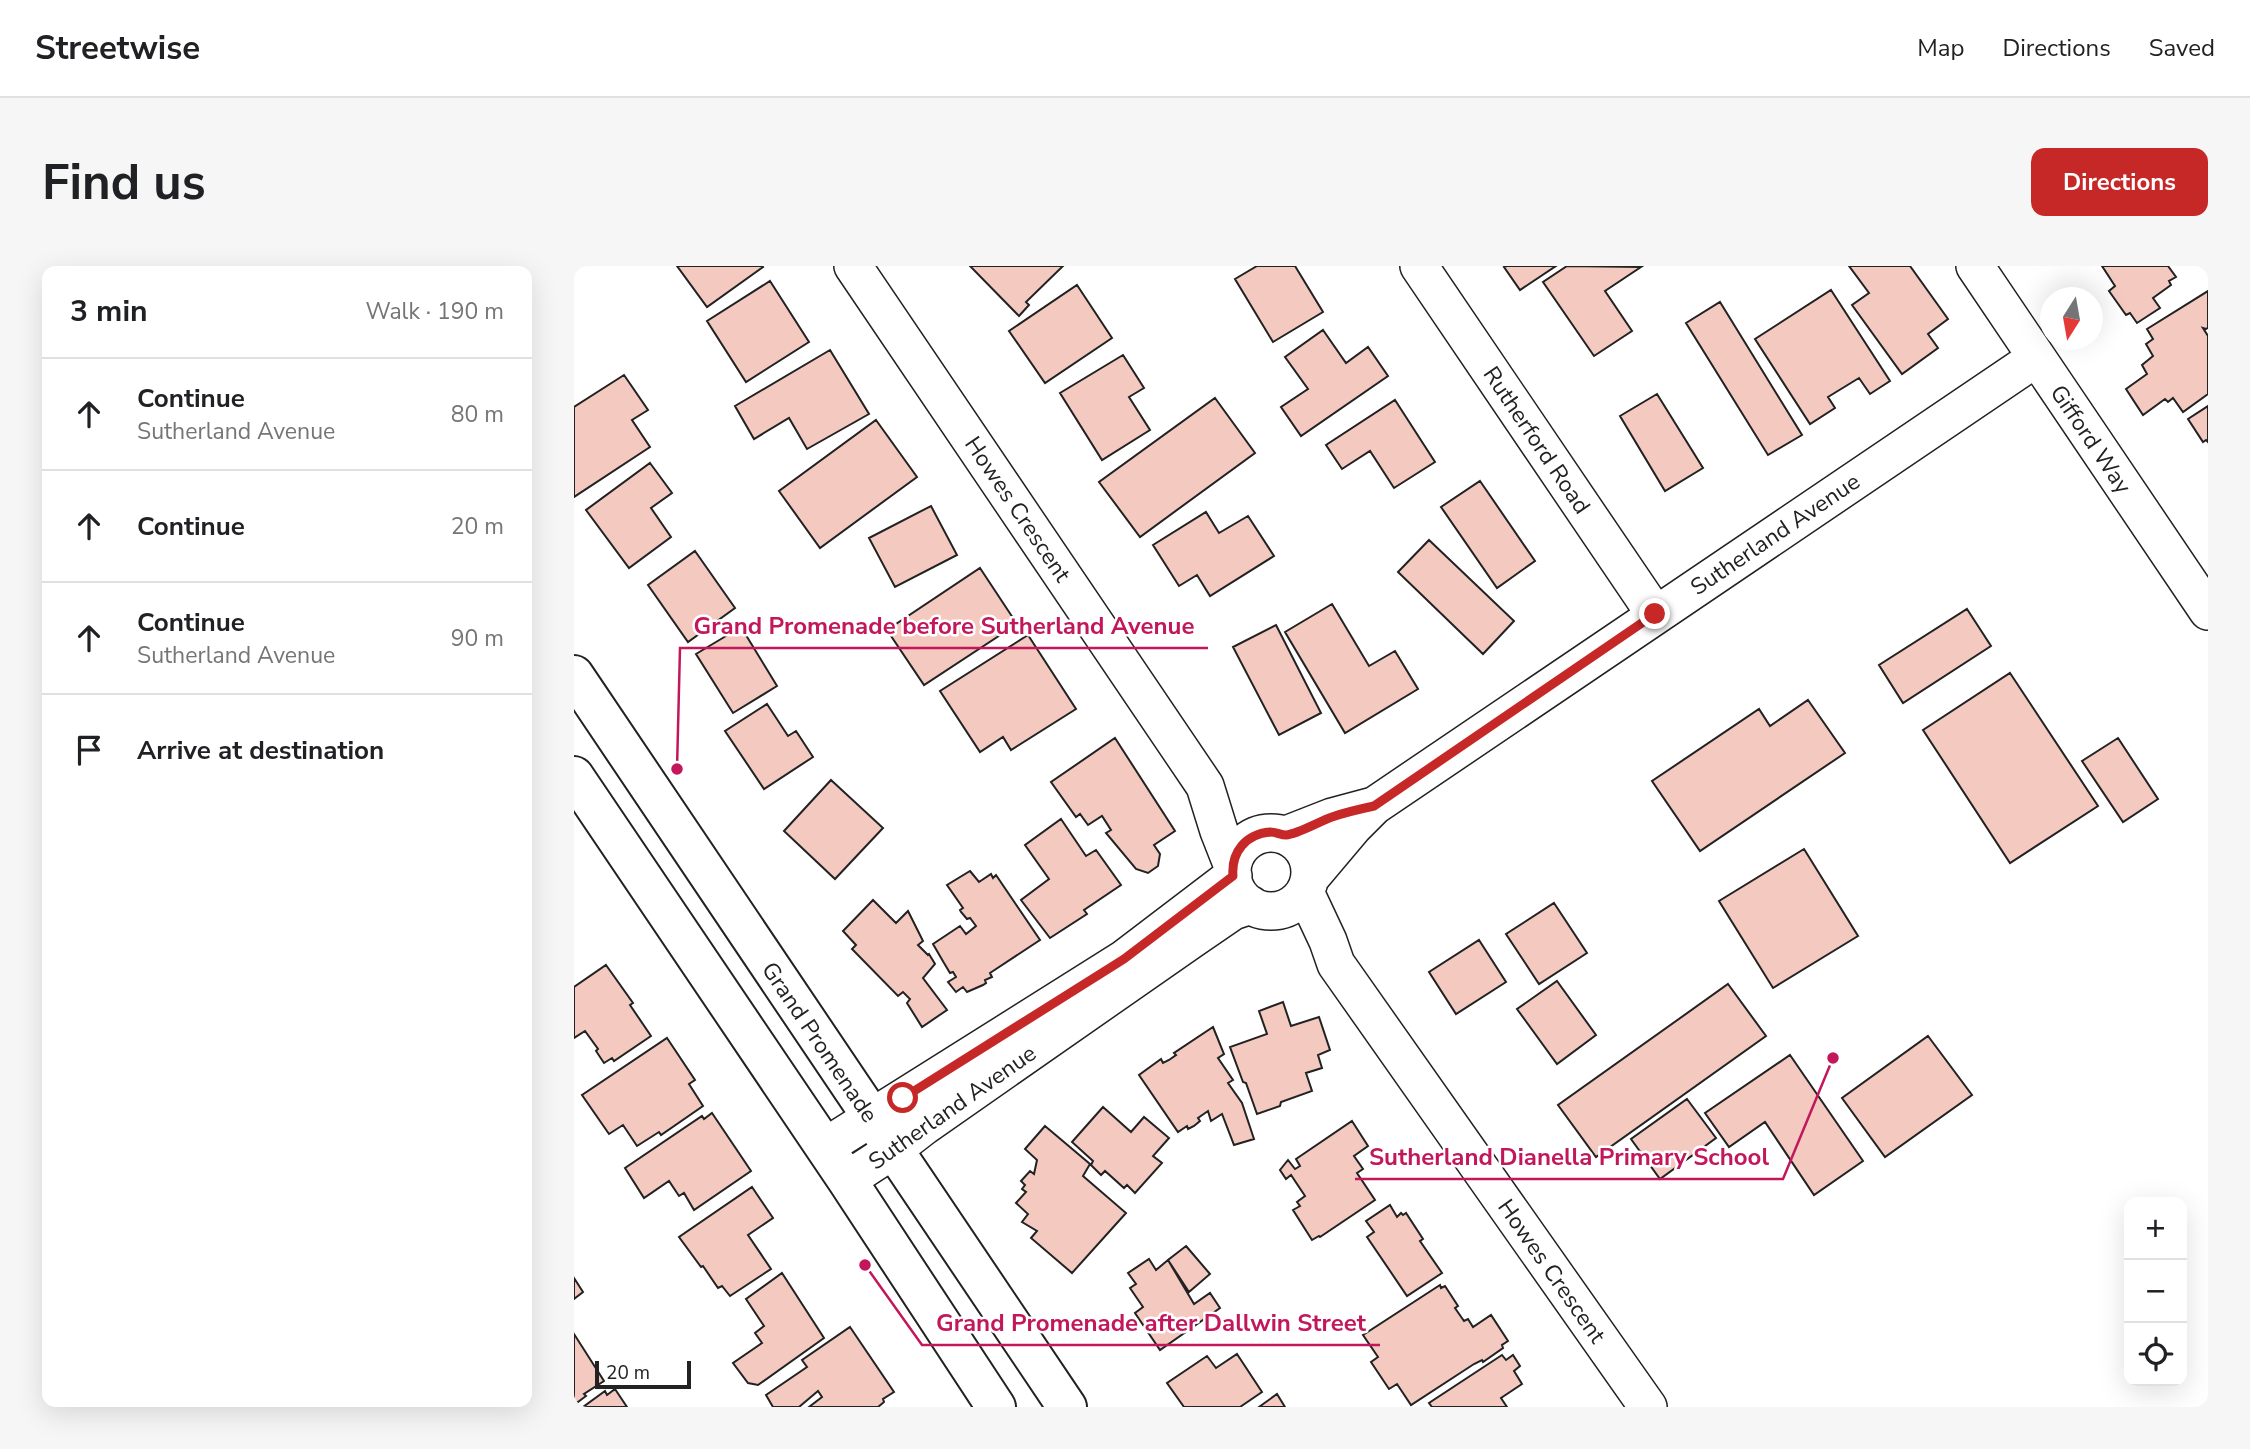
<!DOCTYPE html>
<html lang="en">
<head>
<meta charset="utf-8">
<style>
  :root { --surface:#fff; --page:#f6f6f6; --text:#202124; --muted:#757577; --line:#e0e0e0; --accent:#c62828 }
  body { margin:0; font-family:"Nunito Sans",sans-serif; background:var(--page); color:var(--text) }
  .controls { position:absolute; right:21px; bottom:21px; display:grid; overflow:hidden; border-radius:14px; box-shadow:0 7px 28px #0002 }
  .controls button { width:63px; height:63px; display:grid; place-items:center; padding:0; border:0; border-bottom:2px solid var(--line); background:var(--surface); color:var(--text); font:35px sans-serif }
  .compass { position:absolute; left:1466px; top:21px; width:63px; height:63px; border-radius:50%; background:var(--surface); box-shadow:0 7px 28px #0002; rotate:191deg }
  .scale { position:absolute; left:21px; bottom:18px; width:96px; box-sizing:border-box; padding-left:7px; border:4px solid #222; border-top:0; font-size:19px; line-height:24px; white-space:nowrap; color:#222; -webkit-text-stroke:5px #fff; paint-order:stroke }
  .stop { position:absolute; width:21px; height:21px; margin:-16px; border:5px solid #c62828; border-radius:50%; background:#fff }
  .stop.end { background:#c62828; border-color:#fff; box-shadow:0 2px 7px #0008 }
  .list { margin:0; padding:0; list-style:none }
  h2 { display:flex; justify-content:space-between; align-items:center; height:91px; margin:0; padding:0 28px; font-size:30px }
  h2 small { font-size:23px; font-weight:400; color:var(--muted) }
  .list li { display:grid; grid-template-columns:46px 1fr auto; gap:21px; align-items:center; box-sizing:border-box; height:112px; padding:0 28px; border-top:2px solid var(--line) }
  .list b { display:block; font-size:26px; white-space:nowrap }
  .list p { margin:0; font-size:23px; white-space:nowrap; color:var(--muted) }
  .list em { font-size:23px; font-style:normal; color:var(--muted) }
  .icon { flex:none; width:38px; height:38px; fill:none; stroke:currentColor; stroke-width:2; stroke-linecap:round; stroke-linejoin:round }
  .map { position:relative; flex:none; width:1634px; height:1141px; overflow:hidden; border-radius:14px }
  header { display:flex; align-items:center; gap:42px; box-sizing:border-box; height:98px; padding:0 35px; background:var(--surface); border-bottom:2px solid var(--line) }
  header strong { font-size:33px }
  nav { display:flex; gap:38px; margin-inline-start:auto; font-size:24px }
  .intro { display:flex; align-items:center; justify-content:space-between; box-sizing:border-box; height:168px; padding:0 42px }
  h1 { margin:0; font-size:49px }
  .button { padding:18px 32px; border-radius:14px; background:var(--accent); color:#fff; font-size:24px; font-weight:700 }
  main { display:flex; gap:42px; padding:0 42px }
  aside { flex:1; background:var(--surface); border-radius:14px; box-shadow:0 7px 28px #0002 }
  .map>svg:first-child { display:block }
  .building { fill:#f3c9c0; stroke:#222; stroke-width:2 }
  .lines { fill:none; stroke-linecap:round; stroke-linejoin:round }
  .minor-casing { stroke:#222; stroke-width:40 }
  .major-casing { stroke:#222; stroke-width:42 }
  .minor { stroke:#fff; stroke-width:37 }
  .major { stroke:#fff; stroke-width:38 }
  .route { stroke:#c62828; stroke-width:9 }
  .labels { text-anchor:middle; stroke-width:5; stroke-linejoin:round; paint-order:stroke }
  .street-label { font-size:23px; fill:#222; stroke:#fff }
  .leader { fill:none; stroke:#c2185b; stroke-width:2.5 }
  .callout-dot { fill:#c2185b; stroke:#fff; stroke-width:2.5 }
  .callout-label { font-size:24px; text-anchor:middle; font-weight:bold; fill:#c2185b; stroke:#fff; stroke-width:5; stroke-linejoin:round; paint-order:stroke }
</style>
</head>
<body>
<header>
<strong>Streetwise</strong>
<nav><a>Map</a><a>Directions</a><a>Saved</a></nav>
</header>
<div class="intro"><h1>Find us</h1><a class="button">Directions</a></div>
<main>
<aside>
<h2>3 min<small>Walk · 190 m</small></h2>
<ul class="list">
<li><svg class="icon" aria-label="ahead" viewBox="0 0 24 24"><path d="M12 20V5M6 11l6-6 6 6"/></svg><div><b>Continue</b><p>Sutherland Avenue</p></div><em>80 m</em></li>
<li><svg class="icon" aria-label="ahead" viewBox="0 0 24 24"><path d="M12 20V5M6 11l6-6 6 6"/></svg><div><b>Continue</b></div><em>20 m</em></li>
<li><svg class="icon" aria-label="ahead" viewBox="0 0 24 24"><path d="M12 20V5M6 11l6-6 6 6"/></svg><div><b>Continue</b><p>Sutherland Avenue</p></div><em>90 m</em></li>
<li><svg class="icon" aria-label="arrive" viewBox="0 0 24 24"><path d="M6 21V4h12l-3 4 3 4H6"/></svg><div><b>Arrive at destination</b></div></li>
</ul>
</aside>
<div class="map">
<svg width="1634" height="1141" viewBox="0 0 1634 1141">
  <rect width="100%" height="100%" fill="#fff"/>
  <path class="building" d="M 103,0 L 188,0 L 189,1 L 133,41 Z
    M 396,0 L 489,0 L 452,36 L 455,39 L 445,50 Z
    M 683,0 L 721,0 L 749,46 L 699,76 L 661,13 Z
    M 933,0 L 982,0 L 946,24 L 930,1 Z
    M 993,0 L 1067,1 L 1031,25 L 1058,65 L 1020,90 L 969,16 Z
    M 1275,0 L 1336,0 L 1374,53 L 1354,68 L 1364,82 L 1328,108 L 1278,39 L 1295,27 Z
    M 1528,0 L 1594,0 L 1602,11 L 1595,15 L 1597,19 L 1579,32 L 1586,42 L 1563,57 L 1556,47 L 1552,49 L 1535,25 L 1541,20 Z
    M 196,15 L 235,76 L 172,116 L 133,55 Z
    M 503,19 L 538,72 L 471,117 L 435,65 Z
    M 1257,24 L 1316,115 L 1296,128 L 1285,112 L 1254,131 L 1261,142 L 1236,158 L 1181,73 Z
    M 1634,25 L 1634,62 L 1632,63 L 1629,62 L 1634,70 L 1634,128 L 1609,146 L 1599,132 L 1594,136 L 1591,133 L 1569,149 L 1552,123 L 1573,108 L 1568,99 L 1579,90 L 1572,78 L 1579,73 L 1573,63 Z
    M 1146,36 L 1228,169 L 1194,189 L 1112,57 Z
    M 749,64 L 772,97 L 794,81 L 814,110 L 727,170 L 707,141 L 734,123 L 711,91 Z
    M 256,84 L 295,148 L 233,183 L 215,152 L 180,173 L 161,140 Z
    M 549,89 L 570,122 L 555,131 L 576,164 L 528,194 L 486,127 Z
    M 50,109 L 74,144 L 58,154 L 76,181 L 0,231 L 0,141 Z
    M 1083,128 L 1129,202 L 1091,225 L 1046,150 Z
    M 641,132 L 681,187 L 566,271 L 525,216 Z
    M 821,134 L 861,196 L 820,222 L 796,185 L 768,203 L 752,179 Z
    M 1634,140 L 1634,176 L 1632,174 L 1629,176 L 1614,153 Z
    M 302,154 L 343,211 L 246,282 L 205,225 Z
    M 76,197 L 98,227 L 77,242 L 97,271 L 55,302 L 12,244 Z
    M 906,215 L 961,295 L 923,322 L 867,241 Z
    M 357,240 L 383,289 L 321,321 L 295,272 Z
    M 632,246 L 645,267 L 674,250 L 700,290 L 636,330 L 623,309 L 605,320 L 579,279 Z
    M 855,274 L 940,355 L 909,388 L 824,306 Z
    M 121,285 L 161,342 L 114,376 L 74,319 Z
    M 406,302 L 443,358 L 350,419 L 313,364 Z
    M 758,338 L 795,400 L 821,385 L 844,423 L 771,467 L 711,366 Z
    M 1393,343 L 1417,380 L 1329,437 L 1305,399 Z
    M 702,359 L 747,447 L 705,469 L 659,381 Z
    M 167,361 L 203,420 L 159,447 L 122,388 Z
    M 454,369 L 502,443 L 437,484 L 429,471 L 406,486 L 366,425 Z
    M 1436,407 L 1524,540 L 1436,597 L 1349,464 Z
    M 1234,434 L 1271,487 L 1126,585 L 1078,515 L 1185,443 L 1196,460 Z
    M 193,438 L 214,470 L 222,465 L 239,491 L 190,523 L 151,465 Z
    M 541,472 L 601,565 L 580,579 L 586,588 L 584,600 L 574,607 L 562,603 L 532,567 L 537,564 L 528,550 L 514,559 L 506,548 L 502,551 L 477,516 Z
    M 1544,472 L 1584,533 L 1549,556 L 1508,495 Z
    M 257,514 L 309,562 L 261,613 L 210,565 Z
    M 487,553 L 512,590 L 522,584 L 547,619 L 510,644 L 513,648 L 476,672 L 447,634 L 475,613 L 451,579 Z
    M 1230,583 L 1284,670 L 1199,722 L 1145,635 Z
    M 396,605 L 405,616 L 417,608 L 419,612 L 422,609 L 466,674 L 416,707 L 418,711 L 411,714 L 412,717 L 409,719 L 393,726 L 389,721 L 382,726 L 374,716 L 382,711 L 379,706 L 376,707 L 370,697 L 359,678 L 386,660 L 392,668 L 402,660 L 396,652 L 393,653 L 387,646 L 386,644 L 389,642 L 373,619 Z
    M 299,634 L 322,657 L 334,645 L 349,675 L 344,679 L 354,689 L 355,688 L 361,698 L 349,712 L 373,744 L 348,761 L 333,737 L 336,733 L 329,726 L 324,730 L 278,683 L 282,679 L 269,665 Z
    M 980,637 L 1013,687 L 965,718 L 932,668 Z
    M 905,674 L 932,716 L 882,748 L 855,706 Z
    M 32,699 L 59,737 L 56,739 L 77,770 L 40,795 L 38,792 L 30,797 L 22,785 L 24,783 L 11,765 L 0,772 L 0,721 Z
    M 983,715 L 1022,769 L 983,798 L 943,743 Z
    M 1154,718 L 1192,770 L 1022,891 L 984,839 Z
    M 709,736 L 717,760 L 745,751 L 756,784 L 744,789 L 748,802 L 732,807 L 738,825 L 707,836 L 706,840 L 683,848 L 672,817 L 669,816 L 656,781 L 693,768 L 685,745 Z
    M 639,761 L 650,788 L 644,792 L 659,814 L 654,817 L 668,837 L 680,873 L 660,879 L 648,848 L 637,855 L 634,845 L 624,852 L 626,855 L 620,860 L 614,863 L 613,860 L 604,866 L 565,809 L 587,793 L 589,797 L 595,794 L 602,789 L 600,787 Z
    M 1354,770 L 1398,829 L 1311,891 L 1268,832 Z
    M 93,772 L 121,814 L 115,818 L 129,840 L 87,869 L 85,866 L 63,880 L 49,859 L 35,868 L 8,829 Z
    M 1216,789 L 1289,895 L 1240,929 L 1191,856 L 1155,881 L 1131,847 Z
    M 1113,833 L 1142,872 L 1086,913 L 1057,873 Z
    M 529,841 L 557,866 L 570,851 L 595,872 L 579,890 L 588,897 L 561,927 L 553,919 L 550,922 L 531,905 L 527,909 L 517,899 L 519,895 L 498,876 Z
    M 138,847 L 177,905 L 120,944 L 110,927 L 105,930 L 95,915 L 70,932 L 51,902 L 128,850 L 130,853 Z
    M 778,855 L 794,880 L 780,890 L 789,903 L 783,907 L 801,934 L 746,971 L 745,970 L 738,974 L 719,944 L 726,940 L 723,936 L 731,930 L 717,909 L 712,913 L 706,904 L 714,894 L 721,903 L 726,900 L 722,893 Z
    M 471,860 L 516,898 L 509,910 L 552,947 L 498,1007 L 457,972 L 463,965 L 448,956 L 454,948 L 442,937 L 452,926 L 448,923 L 451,919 L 447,915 L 456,905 L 460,908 L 463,894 L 451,883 Z
    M 178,921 L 199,952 L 174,969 L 197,1003 L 156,1030 L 148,1020 L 144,1022 L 129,1000 L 127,1001 L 105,971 Z
    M 816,939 L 823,951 L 827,947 L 829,949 L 832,947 L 849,973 L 846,975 L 868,1007 L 833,1030 L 793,971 L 800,966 L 792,955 Z
    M 612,980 L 636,1008 L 615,1026 L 594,994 Z
    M 575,993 L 582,1004 L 594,994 L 620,1038 L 636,1027 L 646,1042 L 586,1084 L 561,1047 L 569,1041 L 556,1022 L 562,1018 L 554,1007 Z
    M 208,1007 L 250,1072 L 184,1119 L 174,1117 L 159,1097 L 188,1077 L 181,1067 L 190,1060 L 172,1033 Z
    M 0,1012 L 9,1026 L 0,1033 Z
    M 866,1019 L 867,1022 L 871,1020 L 884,1040 L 881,1042 L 890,1055 L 894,1053 L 899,1061 L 917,1049 L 934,1075 L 928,1079 L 929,1082 L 909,1096 L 908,1094 L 900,1098 L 837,1139 L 823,1118 L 815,1123 L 797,1096 L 804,1091 L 789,1069 Z
    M 276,1061 L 320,1126 L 309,1133 L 310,1136 L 304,1141 L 235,1141 L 248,1131 L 244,1125 L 225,1141 L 199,1141 L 192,1129 L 233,1101 L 228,1094 Z
    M 0,1068 L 30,1115 L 10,1128 L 12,1130 L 0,1139 Z
    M 663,1088 L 688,1126 L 666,1141 L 610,1141 L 593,1117 L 633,1090 L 642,1102 Z
    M 928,1089 L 932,1094 L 939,1089 L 946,1100 L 940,1105 L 948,1118 L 927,1132 L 933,1141 L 858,1141 L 855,1137 Z
    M 41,1123 L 53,1141 L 9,1141 L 31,1125 L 33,1129 Z
    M 703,1128 L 711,1141 L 685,1141 Z"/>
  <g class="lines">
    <defs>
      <path id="minor" d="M 279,0 L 631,520 L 645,565 L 658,598
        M 845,0 L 1081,348
        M 1401,0 L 1634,345
        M658 606a39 39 0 1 1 78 0a39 39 0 1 1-78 0Z
        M 712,569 L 758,551 L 799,540
        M 736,612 L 779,561 L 800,540 L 1462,92
        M 731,626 L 754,675 L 762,698 L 1074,1141
        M 251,881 L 550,693 L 659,610
        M 273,914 L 319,884 L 350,860 L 618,673 L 659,645 L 677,639"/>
      <path id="major" d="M 0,409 L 493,1141
        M 0,510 L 273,914 L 422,1141"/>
    </defs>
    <use href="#minor" class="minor-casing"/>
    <use href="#major" class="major-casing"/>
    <use href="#minor" class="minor"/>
    <use href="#major" class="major"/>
  </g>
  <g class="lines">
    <path class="route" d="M 329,832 L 550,693 L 659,610 C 657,586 672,568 696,566 C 702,566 707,569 712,569 C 724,568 746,555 758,551 C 772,546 786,543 800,540 L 1081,348"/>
  </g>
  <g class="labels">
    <g class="street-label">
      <text transform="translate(1517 173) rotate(56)" y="8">Gifford Way</text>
      <text transform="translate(963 174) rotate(56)" y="8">Rutherford Road</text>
      <text transform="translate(444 243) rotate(56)" y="8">Howes Crescent</text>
      <text transform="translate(1201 268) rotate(-34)" y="8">Sutherland Avenue</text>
      <text transform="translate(246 776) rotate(56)" y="8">Grand Promenade</text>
      <text transform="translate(378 841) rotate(-35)" y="8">Sutherland Avenue</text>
      <text transform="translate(978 1005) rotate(55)" y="8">Howes Crescent</text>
    </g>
  </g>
  <path class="leader" d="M103 503L106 382H634M1259 792L1209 913H781M291 999L348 1079H806"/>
  <g class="callout-dot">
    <circle cx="103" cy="503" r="7"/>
    <circle cx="1259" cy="792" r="7"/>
    <circle cx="291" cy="999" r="7"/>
  </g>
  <g class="callout-label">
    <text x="370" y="368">Grand Promenade before Sutherland Avenue</text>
    <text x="995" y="899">Sutherland Dianella Primary School</text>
    <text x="577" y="1065">Grand Promenade after Dallwin Street</text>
  </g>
</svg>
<div class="controls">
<button>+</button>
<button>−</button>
<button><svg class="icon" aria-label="locate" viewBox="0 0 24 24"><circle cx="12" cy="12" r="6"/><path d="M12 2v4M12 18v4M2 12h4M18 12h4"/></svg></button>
</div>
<svg class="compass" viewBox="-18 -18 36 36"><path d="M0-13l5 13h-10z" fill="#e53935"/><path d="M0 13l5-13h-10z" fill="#757577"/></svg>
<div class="scale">20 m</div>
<div class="stop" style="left:329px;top:832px"></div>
<div class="stop end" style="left:1081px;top:348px"></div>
</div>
</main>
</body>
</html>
